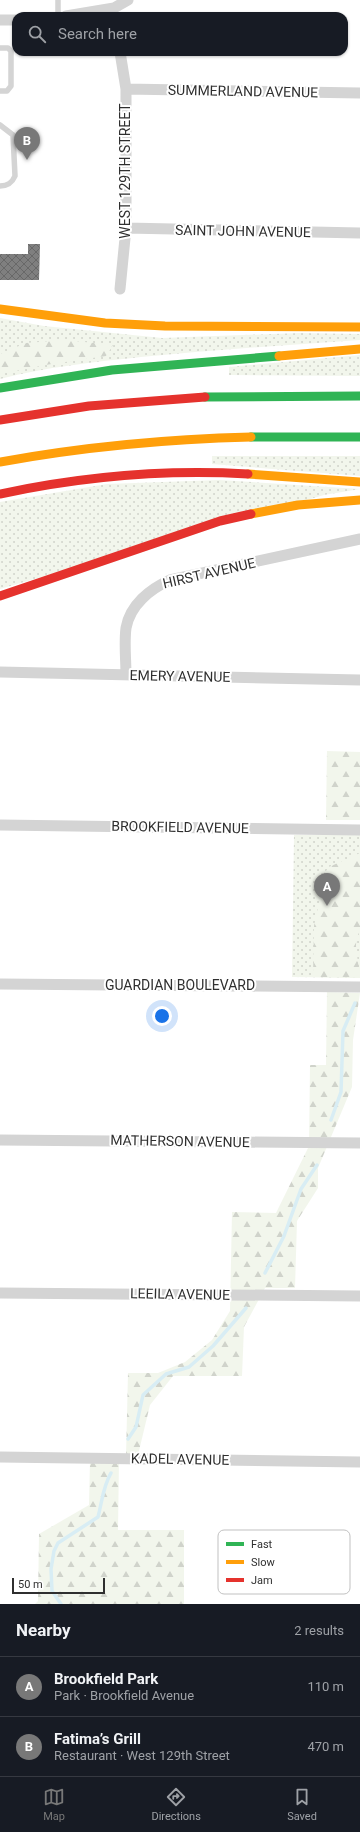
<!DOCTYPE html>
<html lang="en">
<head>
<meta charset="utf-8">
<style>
  :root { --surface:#171b24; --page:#242831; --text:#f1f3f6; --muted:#9ea1a6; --line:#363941; --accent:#787878 }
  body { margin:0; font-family:Roboto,sans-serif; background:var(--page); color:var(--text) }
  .scale { position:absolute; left:12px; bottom:10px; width:93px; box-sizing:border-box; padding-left:4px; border:2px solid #2f2f2f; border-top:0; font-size:11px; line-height:14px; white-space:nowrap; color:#2f2f2f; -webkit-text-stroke:3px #fff; paint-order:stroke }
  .you { position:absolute; left:162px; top:1016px; width:14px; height:14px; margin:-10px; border:3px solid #fff; border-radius:50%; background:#1a73e8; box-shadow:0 0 0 6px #1a73e833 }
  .badge { display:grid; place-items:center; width:26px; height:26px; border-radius:50%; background:var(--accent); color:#fff; font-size:13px; font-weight:700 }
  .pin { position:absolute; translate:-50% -33px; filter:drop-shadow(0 1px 2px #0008) }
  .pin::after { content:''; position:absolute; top:21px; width:14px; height:12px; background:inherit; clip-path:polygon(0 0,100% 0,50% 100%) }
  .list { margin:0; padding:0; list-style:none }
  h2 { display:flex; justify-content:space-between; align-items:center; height:52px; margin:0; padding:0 16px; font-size:17px }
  h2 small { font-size:13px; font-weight:400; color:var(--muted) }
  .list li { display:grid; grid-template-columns:26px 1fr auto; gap:12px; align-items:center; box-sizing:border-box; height:60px; padding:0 16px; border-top:1px solid var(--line) }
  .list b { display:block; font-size:15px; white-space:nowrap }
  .list p { margin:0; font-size:13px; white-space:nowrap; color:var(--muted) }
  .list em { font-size:13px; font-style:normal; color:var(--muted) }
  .icon { flex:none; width:22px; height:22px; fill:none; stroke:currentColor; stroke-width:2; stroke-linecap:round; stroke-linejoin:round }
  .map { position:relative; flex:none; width:360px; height:1604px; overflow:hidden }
  .search { position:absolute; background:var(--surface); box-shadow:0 1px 3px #0004; left:12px; right:12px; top:12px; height:44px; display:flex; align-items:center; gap:10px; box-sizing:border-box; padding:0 14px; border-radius:12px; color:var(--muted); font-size:15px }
  .sheet { height:172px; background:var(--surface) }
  nav { display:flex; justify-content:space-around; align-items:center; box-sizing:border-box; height:56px; border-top:1px solid var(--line); background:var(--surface); font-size:11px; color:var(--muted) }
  nav a { display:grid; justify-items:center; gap:2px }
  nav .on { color:var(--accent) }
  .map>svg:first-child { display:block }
  .grass { fill:url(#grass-dots) }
  .forest { fill:url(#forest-firs) }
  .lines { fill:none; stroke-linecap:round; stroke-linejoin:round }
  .stream { stroke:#d8edf4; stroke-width:3.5 }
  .building { fill:url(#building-cross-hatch) }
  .lane { stroke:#d4d4d4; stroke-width:5.5 }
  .street { stroke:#d4d4d4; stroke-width:11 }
  .fast { stroke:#30b455; stroke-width:9 }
  .slow { stroke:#ff9f0a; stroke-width:9 }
  .jam { stroke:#e5322d; stroke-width:9 }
  .labels { text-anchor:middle; stroke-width:4; stroke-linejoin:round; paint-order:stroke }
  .street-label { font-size:14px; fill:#2f2f2f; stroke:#fff }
  .key { fill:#fff; stroke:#c1c1c1; stroke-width:1 }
  .key-label { font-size:11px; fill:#2f2f2f }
</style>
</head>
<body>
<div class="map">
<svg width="360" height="1604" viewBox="0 0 360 1604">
  <defs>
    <pattern id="grass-dots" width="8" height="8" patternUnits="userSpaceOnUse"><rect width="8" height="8" fill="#f2f6ec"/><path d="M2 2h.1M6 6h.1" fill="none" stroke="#d0d3cb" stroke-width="1.8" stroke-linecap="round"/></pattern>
    <pattern id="forest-firs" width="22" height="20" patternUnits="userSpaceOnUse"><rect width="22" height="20" fill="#f2f6ec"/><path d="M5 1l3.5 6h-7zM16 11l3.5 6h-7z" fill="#d0d3cb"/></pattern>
    <pattern id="building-cross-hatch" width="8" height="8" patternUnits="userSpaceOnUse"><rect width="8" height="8" fill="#7f7f7f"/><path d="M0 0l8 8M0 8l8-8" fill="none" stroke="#686868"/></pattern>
  </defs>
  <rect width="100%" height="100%" fill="#fff"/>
  <path class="grass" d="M 0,318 L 44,326 L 162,338 L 299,333 L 360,334 L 360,340 C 287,345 214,350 141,357 C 94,362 46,367 0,379 Z
    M 360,355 L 360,376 L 229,375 L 229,367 Z
    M 212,456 L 360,456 L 360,476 L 212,464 Z
    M 219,480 L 360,489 L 324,495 L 0,589 L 0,502 L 107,484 Z
    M 294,835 L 360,835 L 360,978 L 292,977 Z"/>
  <path class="forest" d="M 65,340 L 113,345 L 106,356 L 45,365 L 0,374 L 0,354 L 26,343 Z
    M 327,751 L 360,752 L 360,820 L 326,820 Z
    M 360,853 L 360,931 C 351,943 360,964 360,978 L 313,977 L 314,926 L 319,903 L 319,880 L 329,867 Z
    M 327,992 L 360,993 L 353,1040 L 352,1087 L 318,1168 L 318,1188 L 297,1221 L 295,1288 L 265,1288 L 244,1327 L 242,1376 L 173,1376 L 150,1405 L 138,1455 L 126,1456 L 128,1373 L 158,1373 L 185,1362 L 212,1340 L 230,1311 L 232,1212 L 276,1213 L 309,1146 L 310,1065 L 326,1065 Z
    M 90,1461 L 119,1461 L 118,1530 L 184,1530 L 184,1604 L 35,1604 L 38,1601 L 39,1534 L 89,1505 Z"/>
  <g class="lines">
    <path class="stream" d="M 331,1120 L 341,1092 L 343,1031 L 355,1003
      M 265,1273 L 284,1236 L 301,1189 L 317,1165
      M 128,1439 L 136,1427 L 143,1395 L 166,1374 L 189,1367 L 213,1346 L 246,1308
      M 61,1604 L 52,1591 L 51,1569 L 54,1551 L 58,1543 L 98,1517 C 102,1502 103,1486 111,1473"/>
  </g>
  <path class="building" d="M 28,244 L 40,244 L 39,280 L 0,280 L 0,254 L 28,254 Z"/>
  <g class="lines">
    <path class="lane" d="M 58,0 L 58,16
      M 0,48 L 8,48 L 11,51 L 11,86 L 7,91 L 0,91
      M 0,125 L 13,135 L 15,176 C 12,183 8,186 0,186"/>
    <path class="street" d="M 66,16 L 114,8 L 128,0
      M 0,20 L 16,20
      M 126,89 L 360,93
      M 126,228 L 360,233
      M 120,289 L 126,228 L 126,89 L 120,52
      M 0,672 L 360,680
      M 126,675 C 126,660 124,643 126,628 C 130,605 150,589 170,580 L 360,539
      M 0,825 L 360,830
      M 0,984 L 360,987
      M 0,1140 L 360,1143
      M 0,1293 L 360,1296
      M 0,1457 L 360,1462"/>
    <path class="fast" d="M 0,388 L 112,370 L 279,356
      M 205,397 L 360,396
      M 251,437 L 360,437"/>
    <path class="slow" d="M 0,309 L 105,323 L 165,326 L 360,327
      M 279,356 L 360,349
      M 0,462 C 83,447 167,439 251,437
      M 248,474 L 360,482
      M 251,514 L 298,505 L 360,500"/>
    <path class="jam" d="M 0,420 L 89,406 L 205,397
      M 0,494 C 84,476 163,469 248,474
      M 0,596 L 220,521 L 251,514"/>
  </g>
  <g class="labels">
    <g class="street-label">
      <text transform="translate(243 91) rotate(1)" y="5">SUMMERLAND AVENUE</text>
      <text transform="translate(125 171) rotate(-90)" y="5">WEST 129TH STREET</text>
      <text transform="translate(243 231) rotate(1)" y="5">SAINT JOHN AVENUE</text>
      <text transform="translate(209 573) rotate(-13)" y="5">HIRST AVENUE</text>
      <text transform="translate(180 676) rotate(1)" y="5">EMERY AVENUE</text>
      <text transform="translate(180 827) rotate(1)" y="5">BROOKFIELD AVENUE</text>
      <text x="180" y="990">GUARDIAN BOULEVARD</text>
      <text transform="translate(180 1141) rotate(1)" y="5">MATHERSON AVENUE</text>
      <text transform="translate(180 1294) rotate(1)" y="5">LEEILA AVENUE</text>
      <text transform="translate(180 1459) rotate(1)" y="5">KADEL AVENUE</text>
    </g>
  </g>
  <rect x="218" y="1530" width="132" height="64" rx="6" class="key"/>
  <rect x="226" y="1542" width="18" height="4" fill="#30b455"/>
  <rect x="226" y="1560" width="18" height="4" fill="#ff9f0a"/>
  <rect x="226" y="1578" width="18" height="4" fill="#e5322d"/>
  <g class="key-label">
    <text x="251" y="1548">Fast</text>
    <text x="251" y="1566">Slow</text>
    <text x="251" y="1584">Jam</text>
  </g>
</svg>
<div class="scale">50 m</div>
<div class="you"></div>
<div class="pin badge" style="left:327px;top:906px">A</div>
<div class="pin badge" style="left:27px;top:160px">B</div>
<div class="search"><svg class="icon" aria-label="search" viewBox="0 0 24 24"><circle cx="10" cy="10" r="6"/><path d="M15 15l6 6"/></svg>Search here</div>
</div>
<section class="sheet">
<h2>Nearby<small>2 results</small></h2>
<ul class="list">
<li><span class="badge">A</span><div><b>Brookfield Park</b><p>Park · Brookfield Avenue</p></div><em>110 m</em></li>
<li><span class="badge">B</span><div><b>Fatima’s Grill</b><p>Restaurant · West 129th Street</p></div><em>470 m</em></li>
</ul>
</section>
<nav>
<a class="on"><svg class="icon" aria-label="map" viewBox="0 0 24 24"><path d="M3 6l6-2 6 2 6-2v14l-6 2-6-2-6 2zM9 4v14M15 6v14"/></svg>Map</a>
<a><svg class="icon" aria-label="directions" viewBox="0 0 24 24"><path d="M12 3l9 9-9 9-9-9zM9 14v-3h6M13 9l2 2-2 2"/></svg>Directions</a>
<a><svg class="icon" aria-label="saved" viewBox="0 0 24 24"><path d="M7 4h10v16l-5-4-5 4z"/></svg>Saved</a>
</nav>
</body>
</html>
